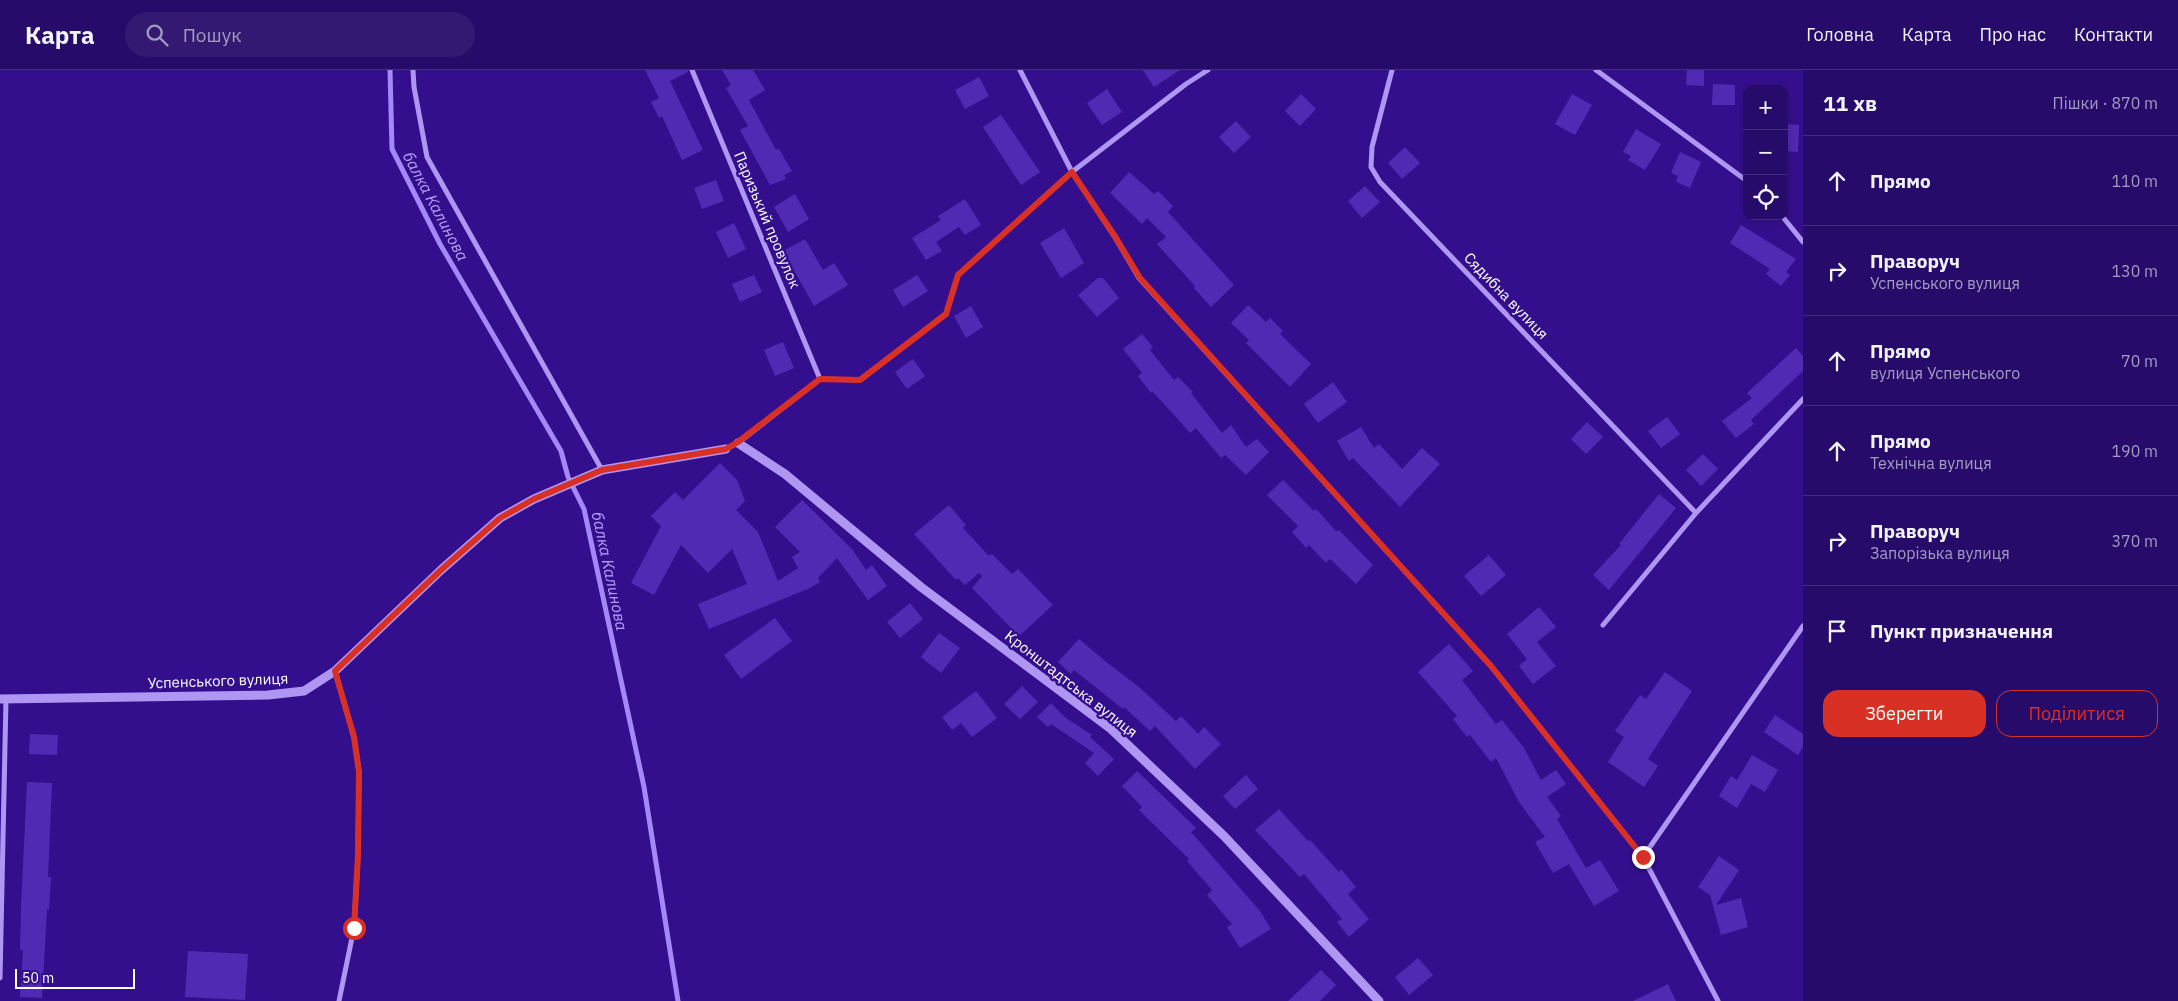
<!DOCTYPE html>
<html lang="uk">
<head>
<meta charset="utf-8">
<style>
  :root { --surface:#270b6a; --page:#331972; --text:#f1f3f6; --muted:#a49bc1; --line:#432b7e; --accent:#d93025 }
  body { margin:0; font-family:"IBM Plex Sans",sans-serif; background:var(--page); color:var(--text) }
  .controls { position:absolute; right:15px; top:15px; display:grid; overflow:hidden; border-radius:10px; box-shadow:0 2px 8px #0003 }
  .controls button { width:45px; height:45px; display:grid; place-items:center; padding:0; border:0; border-bottom:1px solid var(--line); background:var(--surface); color:var(--text); font:25px sans-serif }
  .scale { position:absolute; left:15px; bottom:12px; width:120px; box-sizing:border-box; padding-left:5px; border:2px solid #fff; border-top:0; font-size:14px; line-height:18px; white-space:nowrap; color:#fff; -webkit-text-stroke:4px #340f8d; paint-order:stroke }
  .stop { position:absolute; width:15px; height:15px; margin:-11px; border:4px solid #d93025; border-radius:50%; background:#fff }
  .stop.end { background:#d93025; border-color:#fff; box-shadow:0 1px 5px #0008 }
  .list { margin:0; padding:0; list-style:none }
  h2 { display:flex; justify-content:space-between; align-items:center; height:65px; margin:0; padding:0 20px; font-size:21px }
  h2 small { font-size:16px; font-weight:400; color:var(--muted) }
  .list li { display:grid; grid-template-columns:32px 1fr auto; gap:15px; align-items:center; box-sizing:border-box; height:90px; padding:0 20px; border-top:1px solid var(--line) }
  .list b { display:block; font-size:19px; white-space:nowrap }
  .list p { margin:0; font-size:16px; white-space:nowrap; color:var(--muted) }
  .list em { font-size:16px; font-style:normal; color:var(--muted) }
  .actions { display:flex; gap:10px; padding:15px 20px }
  .actions a { flex:1; padding:11px 0; border:1px solid var(--accent); border-radius:15px; text-align:center; font-size:18px; color:var(--accent) }
  .actions .main { background:var(--accent); color:#fff }
  .icon { flex:none; width:28px; height:28px; fill:none; stroke:currentColor; stroke-width:2; stroke-linecap:round; stroke-linejoin:round }
  .map { position:relative; flex:none; width:1803px; height:931px; overflow:hidden }
  header { display:flex; align-items:center; gap:30px; box-sizing:border-box; height:70px; padding:0 25px; background:var(--surface); border-bottom:1px solid var(--line) }
  header strong { font-size:24px }
  nav { display:flex; gap:28px; margin-inline-start:auto; font-size:18px }
  .search { width:350px; height:45px; background:var(--page); display:flex; align-items:center; gap:12px; box-sizing:border-box; padding:0 18px; border-radius:28px; color:var(--muted); font-size:19px }
  main { display:flex }
  aside { flex:1; background:var(--surface) }
  .map>svg:first-child { display:block }
  .lines { fill:none; stroke-linecap:round; stroke-linejoin:round }
  .stream { stroke:#a587f7; stroke-width:5 }
  .building { fill:#502ab2 }
  .minor { stroke:#b096f3; stroke-width:5 }
  .tertiary { stroke:#b096f3; stroke-width:9 }
  .route { stroke:#d93025; stroke-width:6 }
  .labels { text-anchor:middle; stroke-width:5; stroke-linejoin:round; paint-order:stroke }
  .street-label { font-size:15px; fill:#fff; stroke:#340f8d }
  .water-label { font-size:16px; font-style:italic; fill:#baa2fa; stroke:#340f8d }
</style>
</head>
<body>
<header>
<strong>Карта</strong>
<div class="search"><svg class="icon" aria-label="search" viewBox="0 0 24 24"><circle cx="10" cy="10" r="6"/><path d="M15 15l6 6"/></svg>Пошук</div>
<nav><a>Головна</a><a>Карта</a><a>Про нас</a><a>Контакти</a></nav>
</header>
<main>
<div class="map">
<svg width="1803" height="931" viewBox="0 0 1803 931">
  <rect width="100%" height="100%" fill="#340f8d"/>
  <g class="lines">
    <path class="stream" d="M 390,0 L 392,79 L 440,174 L 561,381 L 568,407 L 584,439 L 644,717 L 678,931"/>
  </g>
  <path class="building" d="M 645,0 L 688,0 L 688,2 L 670,11 L 703,80 L 682,90 L 662,46 L 659,48 L 651,32 L 659,28 Z
    M 722,0 L 753,0 L 765,20 L 749,30 L 776,80 L 779,79 L 792,101 L 784,105 L 786,109 L 770,115 L 740,60 L 748,56 L 726,18 L 731,15 Z
    M 1143,0 L 1180,0 L 1154,17 Z
    M 1687,0 L 1704,0 L 1704,16 L 1686,15 Z
    M 979,7 L 989,26 L 965,39 L 955,20 Z
    M 1713,14 L 1735,15 L 1735,35 L 1712,35 Z
    M 1107,19 L 1122,42 L 1102,55 L 1087,33 Z
    M 1301,24 L 1316,39 L 1300,56 L 1285,41 Z
    M 1572,24 L 1592,35 L 1575,65 L 1555,54 Z
    M 1001,45 L 1040,102 L 1021,115 L 983,57 Z
    M 1236,51 L 1251,67 L 1234,83 L 1219,67 Z
    M 1784,54 L 1799,55 L 1798,82 L 1784,81 Z
    M 1636,59 L 1661,74 L 1645,100 L 1628,90 L 1631,86 L 1623,82 Z
    M 1405,77 L 1420,93 L 1402,109 L 1388,93 Z
    M 1680,82 L 1701,92 L 1690,118 L 1676,112 L 1678,106 L 1671,103 Z
    M 1129,102 L 1154,124 L 1158,121 L 1173,136 L 1168,142 L 1234,215 L 1211,237 L 1194,218 L 1195,216 L 1157,174 L 1166,167 L 1147,148 L 1142,154 L 1110,123 Z
    M 716,110 L 724,131 L 702,139 L 694,118 Z
    M 1365,116 L 1380,132 L 1362,148 L 1348,131 Z
    M 795,124 L 809,149 L 788,162 L 774,137 Z
    M 965,129 L 981,155 L 965,165 L 959,157 L 936,172 L 942,181 L 926,190 L 912,168 L 941,150 L 938,146 Z
    M 734,153 L 746,179 L 728,188 L 716,162 Z
    M 1741,155 L 1796,189 L 1786,202 L 1790,205 L 1781,216 L 1766,204 L 1770,199 L 1730,173 Z
    M 1064,158 L 1084,193 L 1061,208 L 1040,173 Z
    M 805,169 L 823,200 L 834,193 L 848,215 L 814,236 L 783,181 Z
    M 754,205 L 762,222 L 740,232 L 732,214 Z
    M 917,205 L 928,221 L 903,237 L 893,220 Z
    M 1098,208 L 1103,208 L 1119,228 L 1097,247 L 1078,225 Z
    M 1248,235 L 1266,252 L 1270,248 L 1283,261 L 1280,264 L 1311,294 L 1290,317 L 1246,273 L 1249,270 L 1231,253 Z
    M 971,236 L 983,257 L 966,268 L 954,246 Z
    M 1142,264 L 1153,277 L 1150,280 L 1174,310 L 1178,307 L 1193,322 L 1191,323 L 1222,363 L 1231,355 L 1246,377 L 1257,369 L 1269,382 L 1246,405 L 1225,385 L 1221,388 L 1196,358 L 1190,363 L 1176,347 L 1152,321 L 1151,323 L 1138,306 L 1142,303 L 1123,279 Z
    M 783,272 L 794,298 L 775,306 L 764,280 Z
    M 1796,278 L 1803,286 L 1803,301 L 1751,350 L 1754,354 L 1736,368 L 1722,351 L 1752,328 L 1747,323 Z
    M 913,289 L 925,306 L 907,319 L 895,302 Z
    M 1333,312 L 1347,332 L 1318,353 L 1304,334 Z
    M 1667,347 L 1680,364 L 1661,378 L 1648,361 Z
    M 1587,352 L 1603,367 L 1586,384 L 1571,369 Z
    M 1361,357 L 1374,378 L 1379,374 L 1402,399 L 1422,378 L 1440,394 L 1400,437 L 1353,388 L 1349,391 L 1337,371 Z
    M 1703,384 L 1718,399 L 1701,416 L 1686,400 Z
    M 720,393 L 737,410 L 745,431 L 736,440 L 758,462 L 778,511 L 798,498 L 792,487 L 800,482 L 775,457 L 802,430 L 852,479 L 866,500 L 872,495 L 887,516 L 868,530 L 837,488 L 818,508 L 820,512 L 810,518 L 709,559 L 698,534 L 747,514 L 732,479 L 708,503 L 681,475 L 654,525 L 631,513 L 661,456 L 651,446 L 675,422 L 683,430 Z
    M 1283,410 L 1314,441 L 1316,439 L 1337,462 L 1339,460 L 1373,495 L 1356,514 L 1330,489 L 1326,493 L 1309,475 L 1306,478 L 1292,462 L 1298,456 L 1267,425 Z
    M 1659,424 L 1676,438 L 1609,520 L 1593,505 L 1621,475 L 1619,474 Z
    M 949,435 L 966,455 L 963,458 L 989,486 L 992,484 L 1012,504 L 1018,499 L 1053,535 L 1019,566 L 972,518 L 982,506 L 979,503 L 965,515 L 958,508 L 956,510 L 914,464 Z
    M 1489,485 L 1506,505 L 1481,526 L 1464,506 Z
    M 910,533 L 923,549 L 900,568 L 887,552 Z
    M 1539,537 L 1556,557 L 1537,572 L 1556,596 L 1533,614 L 1519,596 L 1527,589 L 1507,564 Z
    M 775,548 L 792,571 L 741,609 L 724,585 Z
    M 939,563 L 960,578 L 941,603 L 921,587 Z
    M 1079,569 L 1105,591 L 1139,617 L 1176,651 L 1181,646 L 1198,664 L 1204,657 L 1221,674 L 1195,699 L 1155,656 L 1150,661 L 1124,637 L 1123,639 L 1074,600 L 1071,604 L 1058,592 Z
    M 1449,574 L 1473,601 L 1462,610 L 1496,654 L 1502,650 L 1524,678 L 1541,710 L 1556,700 L 1566,714 L 1547,727 L 1561,746 L 1557,749 L 1586,798 L 1600,790 L 1619,821 L 1594,836 L 1569,794 L 1553,803 L 1535,772 L 1545,767 L 1519,732 L 1496,688 L 1491,692 L 1470,665 L 1467,667 L 1453,649 L 1457,646 L 1418,602 Z
    M 1665,602 L 1692,621 L 1648,689 L 1658,696 L 1644,717 L 1608,692 L 1624,667 L 1615,661 L 1640,625 L 1646,629 Z
    M 1022,616 L 1038,632 L 1020,649 L 1004,634 Z
    M 976,621 L 997,648 L 972,667 L 961,653 L 952,660 L 942,647 Z
    M 1051,633 L 1066,648 L 1092,665 L 1090,667 L 1114,689 L 1098,706 L 1085,693 L 1094,683 L 1051,654 L 1048,657 L 1037,647 Z
    M 1775,645 L 1803,664 L 1803,677 L 1798,685 L 1764,662 Z
    M 30,664 L 58,665 L 57,685 L 29,684 Z
    M 1752,685 L 1778,700 L 1765,722 L 1751,714 L 1737,738 L 1719,726 L 1731,706 L 1737,710 Z
    M 1137,701 L 1196,758 L 1191,762 L 1260,841 L 1271,859 L 1240,878 L 1227,857 L 1232,854 L 1207,825 L 1212,820 L 1187,791 L 1189,789 L 1139,740 L 1142,737 L 1122,716 Z
    M 1246,705 L 1258,719 L 1235,739 L 1223,726 Z
    M 27,712 L 52,713 L 48,807 L 51,807 L 49,840 L 47,839 L 42,928 L 20,927 L 23,880 L 20,880 L 21,838 Z
    M 1279,739 L 1308,771 L 1310,770 L 1339,802 L 1341,799 L 1356,817 L 1348,824 L 1369,849 L 1349,867 L 1337,852 L 1342,849 L 1304,804 L 1300,807 L 1255,760 Z
    M 1719,786 L 1739,800 L 1716,835 L 1741,828 L 1748,857 L 1721,865 L 1710,825 L 1698,817 Z
    M 188,881 L 248,884 L 245,930 L 185,927 Z
    M 1418,888 L 1433,905 L 1409,925 L 1395,907 Z
    M 1321,900 L 1336,915 L 1320,931 L 1288,931 Z
    M 1668,914 L 1676,931 L 1633,931 Z"/>
  <g class="lines">
    <path class="minor" d="M 413,0 L 414,17 L 427,87 L 602,400
      M 692,0 L 820,309
      M 1020,0 L 1072,102 L 1116,169 L 1139,208 L 1491,596 L 1643,787 L 1718,931
      M 1392,0 L 1372,77 L 1371,97 L 1380,112 L 1696,443
      M 1596,0 L 1747,111
      M 1782,146 L 1803,172
      M 726,379 L 738,373 L 820,309 L 860,310 L 946,244 L 958,205 L 1072,102 L 1186,14 L 1208,0
      M 1603,555 L 1696,443 L 1803,329
      M 335,601 L 354,667 L 359,702 L 358,785 L 354,858 L 339,931
      M 1643,787 L 1803,556
      M 0,908 L 6,629"/>
    <path class="tertiary" d="M 738,373 L 785,404 L 921,517 L 1111,659 L 1224,766 L 1379,931
      M 0,629 L 268,625 L 304,621 L 335,601 L 441,500 L 500,448 L 534,429 L 602,400 L 726,379"/>
  </g>
  <g class="lines">
    <path class="route" d="M 354,858 L 358,785 L 359,702 L 354,667 L 335,601 L 441,500 L 500,448 L 534,429 L 602,400 L 726,379 L 738,372 L 820,309 L 860,310 L 946,244 L 958,205 L 1072,102 L 1116,168 L 1140,208 L 1491,596 L 1643,787"/>
  </g>
  <g class="labels">
    <g class="street-label">
      <text transform="translate(767 150) rotate(67)" y="5">Паризький провулок</text>
      <text transform="translate(1506 226) rotate(46)" y="5">Сядибна вулиця</text>
      <text transform="translate(218 611) rotate(-2)" y="5">Успенського вулиця</text>
      <text transform="translate(1071 614) rotate(38)" y="5">Кронштадтська вулиця</text>
    </g>
    <g class="water-label">
      <text transform="translate(436 136) rotate(62)" y="6">балка Калинова</text>
      <text transform="translate(610 501) rotate(78)" y="6">балка Калинова</text>
    </g>
  </g>
</svg>
<div class="controls">
<button>+</button>
<button>−</button>
<button><svg class="icon" aria-label="locate" viewBox="0 0 24 24"><circle cx="12" cy="12" r="6"/><path d="M12 2v4M12 18v4M2 12h4M18 12h4"/></svg></button>
</div>
<div class="scale">50 m</div>
<div class="stop" style="left:354px;top:858px"></div>
<div class="stop end" style="left:1643px;top:787px"></div>
</div>
<aside>
<h2>11 хв<small>Пішки · 870 m</small></h2>
<ul class="list">
<li><svg class="icon" aria-label="ahead" viewBox="0 0 24 24"><path d="M12 20V5M6 11l6-6 6 6"/></svg><div><b>Прямо</b></div><em>110 m</em></li>
<li><svg class="icon" aria-label="right" viewBox="0 0 24 24"><path d="M7 20v-9h11M14 6l5 5-5 5"/></svg><div><b>Праворуч</b><p>Успенського вулиця</p></div><em>130 m</em></li>
<li><svg class="icon" aria-label="ahead" viewBox="0 0 24 24"><path d="M12 20V5M6 11l6-6 6 6"/></svg><div><b>Прямо</b><p>вулиця Успенського</p></div><em>70 m</em></li>
<li><svg class="icon" aria-label="ahead" viewBox="0 0 24 24"><path d="M12 20V5M6 11l6-6 6 6"/></svg><div><b>Прямо</b><p>Технічна вулиця</p></div><em>190 m</em></li>
<li><svg class="icon" aria-label="right" viewBox="0 0 24 24"><path d="M7 20v-9h11M14 6l5 5-5 5"/></svg><div><b>Праворуч</b><p>Запорізька вулиця</p></div><em>370 m</em></li>
<li><svg class="icon" aria-label="arrive" viewBox="0 0 24 24"><path d="M6 21V4h12l-3 4 3 4H6"/></svg><div><b>Пункт призначення</b></div></li>
</ul>
<div class="actions"><a class="main">Зберегти</a><a>Поділитися</a></div>
</aside>
</main>
</body>
</html>
